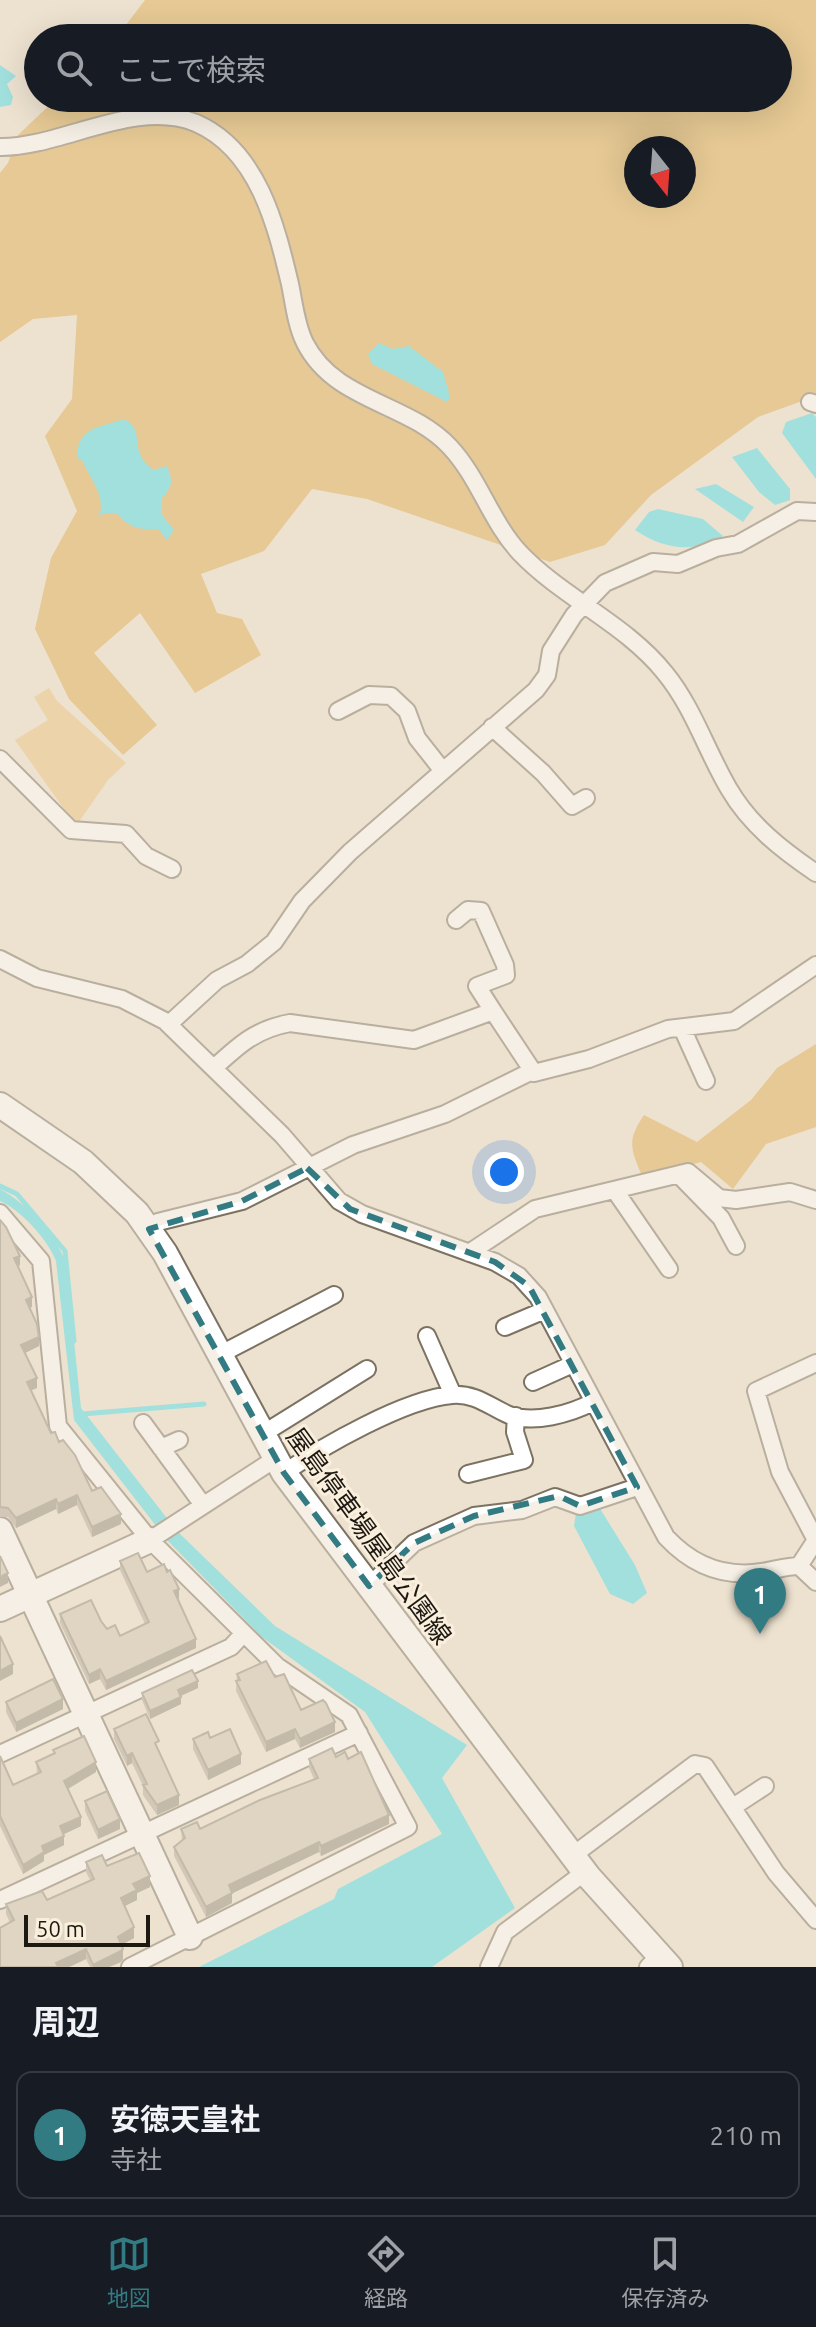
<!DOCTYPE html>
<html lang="ja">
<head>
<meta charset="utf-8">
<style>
  :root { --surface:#171b24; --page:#242831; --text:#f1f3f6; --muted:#9ea1a6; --line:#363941; --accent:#337b82 }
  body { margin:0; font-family:Ubuntu,"Noto Sans JP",sans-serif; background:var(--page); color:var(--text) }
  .compass { position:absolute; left:624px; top:136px; width:72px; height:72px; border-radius:50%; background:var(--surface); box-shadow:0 8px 32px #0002; rotate:163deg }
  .scale { position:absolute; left:24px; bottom:20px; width:126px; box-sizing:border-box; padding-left:8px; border:4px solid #1c1812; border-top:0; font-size:22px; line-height:28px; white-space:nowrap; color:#1c1812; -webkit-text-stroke:6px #faefdd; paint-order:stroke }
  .you { position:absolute; left:504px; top:1172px; width:28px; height:28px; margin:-20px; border:6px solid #fff; border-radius:50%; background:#1a73e8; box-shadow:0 0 0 12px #1a73e833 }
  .badge { display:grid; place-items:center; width:52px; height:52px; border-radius:50%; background:var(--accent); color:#fff; font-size:26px; font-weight:700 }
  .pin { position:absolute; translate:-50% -66px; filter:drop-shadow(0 2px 4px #0008) }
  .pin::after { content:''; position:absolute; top:42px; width:28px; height:24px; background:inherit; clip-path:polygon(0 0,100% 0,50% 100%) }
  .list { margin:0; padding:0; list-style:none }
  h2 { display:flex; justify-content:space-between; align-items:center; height:104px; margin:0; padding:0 32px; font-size:34px }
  h2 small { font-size:26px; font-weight:400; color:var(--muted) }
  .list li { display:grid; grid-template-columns:52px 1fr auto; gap:24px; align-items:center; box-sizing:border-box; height:128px; margin:0 16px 16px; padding:0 16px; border:2px solid var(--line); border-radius:16px }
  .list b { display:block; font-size:30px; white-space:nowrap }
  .list p { margin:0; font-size:26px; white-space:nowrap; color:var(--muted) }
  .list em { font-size:26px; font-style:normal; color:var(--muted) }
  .icon { flex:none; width:44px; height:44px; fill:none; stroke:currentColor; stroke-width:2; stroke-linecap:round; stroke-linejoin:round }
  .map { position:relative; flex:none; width:816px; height:1967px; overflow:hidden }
  .search { position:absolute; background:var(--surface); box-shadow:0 8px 32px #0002; left:24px; right:24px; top:24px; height:88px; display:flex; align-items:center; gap:20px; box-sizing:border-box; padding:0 28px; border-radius:44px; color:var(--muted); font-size:30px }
  .sheet { height:248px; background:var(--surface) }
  nav { display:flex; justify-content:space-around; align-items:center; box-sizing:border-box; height:112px; border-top:2px solid var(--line); background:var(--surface); font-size:22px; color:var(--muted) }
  nav a { display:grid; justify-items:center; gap:4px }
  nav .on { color:var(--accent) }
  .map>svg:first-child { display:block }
  .green { fill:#ebc27c }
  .forest { fill:#ddaa4d; fill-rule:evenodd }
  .water { fill:#47deed }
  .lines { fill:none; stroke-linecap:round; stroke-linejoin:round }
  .stream { stroke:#47deed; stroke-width:5 }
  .street-casing { stroke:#7c7262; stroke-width:20 }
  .secondary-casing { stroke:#7c7262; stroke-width:28 }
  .street { stroke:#fff; stroke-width:16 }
  .secondary { stroke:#fff; stroke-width:24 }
  .wall { fill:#b3a99a }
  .shaded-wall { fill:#928a7d }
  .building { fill:#d0c5b3; stroke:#928a7d; stroke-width:2 }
  .marked { fill:none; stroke:#337b82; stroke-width:6; stroke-dasharray:16 10; stroke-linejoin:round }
  .labels { text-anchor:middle; stroke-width:6; stroke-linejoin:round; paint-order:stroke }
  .street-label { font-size:26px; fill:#1c1812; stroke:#faefdd }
</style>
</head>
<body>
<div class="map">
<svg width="816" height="1967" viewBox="0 0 816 1967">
  <rect width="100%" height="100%" fill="#ede2d0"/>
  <path class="green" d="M 49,688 L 57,701 L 126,763 L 108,780 L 76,826 L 15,740 L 48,720 L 34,697 Z"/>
  <path class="forest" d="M 145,0 L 816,0 L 816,396 L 758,417 L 651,495 L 605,545 L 550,562 L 367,499 L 312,489 L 264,551 L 201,574 L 217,613 L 242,619 L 261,655 L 195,693 L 140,613 L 94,653 L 157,725 L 123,755 L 69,699 L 35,629 L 51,558 L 77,511 L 45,436 L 72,399 L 77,315 L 33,319 L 0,342 L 0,173 L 8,163 L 18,135 L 57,98 L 778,98 L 778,38 L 116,38 ZM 636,148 L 684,148 L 684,196 L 636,196 Z
    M 816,1044 L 816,1127 L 766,1144 L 733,1189 L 701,1162 L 643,1178 C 631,1150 626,1141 644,1115 L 697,1142 L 751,1100 L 777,1068 Z"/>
  <path class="water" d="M 0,65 L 16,76 L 7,84 L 13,97 L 11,105 L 0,107 Z
    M 379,343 L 393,349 L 409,346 L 443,372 L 450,397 L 447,402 L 372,364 L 368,354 Z
    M 812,413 L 816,417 L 816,479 L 782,433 L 786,422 Z
    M 124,419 C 148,432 126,449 153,470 L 167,466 C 173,481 173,486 162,498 L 162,515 L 174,530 L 167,540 L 159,530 C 140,529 129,529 117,513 L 103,513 L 98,518 C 108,498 90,479 82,460 L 77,458 C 77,427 98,428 124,419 Z
    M 757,448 L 790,489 L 790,500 L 775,505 L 759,492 L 732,457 Z
    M 716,484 L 754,507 L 743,522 L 695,489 Z
    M 658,509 L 703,519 L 723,536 C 693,554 663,549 635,530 L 649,512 Z
    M 0,1189 C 27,1204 55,1233 66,1263 L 81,1408 L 177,1531 L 275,1626 L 467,1745 L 442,1778 L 515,1908 L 432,1967 L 199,1967 L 334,1899 L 338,1889 L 442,1834 L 365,1712 L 262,1637 L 167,1540 L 74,1420 L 56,1261 C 48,1240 21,1210 0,1201 Z
    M 599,1507 L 635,1565 L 647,1593 L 633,1604 L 610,1594 L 574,1526 L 576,1513 Z"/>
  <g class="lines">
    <path class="stream" d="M 0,1186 L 17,1194 L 65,1251 L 74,1341
      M 82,1414 L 204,1404"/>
    <defs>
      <path id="street" d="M 0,147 C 60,148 135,98 196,123 C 258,150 276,225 290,284 C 294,303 296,325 305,343 C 335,402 408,402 450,447 C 479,478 491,522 520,553 C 563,598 626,624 665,673 C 693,707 707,752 729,789 C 750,825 782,850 816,873
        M 810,402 L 816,404
        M 492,727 L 543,773 L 572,806 L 586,798
        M 0,759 L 71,830 L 126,834 L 146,856 L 172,869
        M 443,771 L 536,690 L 547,675 L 551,651 L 574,615 L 605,583 L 653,562 L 678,564 L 716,548 L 738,544 L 797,511 L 816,512
        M 456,920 L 468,910 L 481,911 L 505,965 L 506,975 L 477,986 L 493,1011
        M 0,959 L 37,978 L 122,999 L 165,1021 L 282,1135 L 339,1201 L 362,1214 L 495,1262 L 519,1276 L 538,1297 L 666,1537 C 692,1565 724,1578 762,1572 C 775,1570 787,1566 799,1566 L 816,1582
        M 169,1024 L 217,980 L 247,964 L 274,942 L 302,901 L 350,852 L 443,771 L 417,738 L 407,711 L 391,696 L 369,695 L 338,711
        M 682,1028 L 706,1081
        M 215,1067 C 239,1045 256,1029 290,1023 L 414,1040 L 493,1011 L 534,1073 L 589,1059 L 668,1029 L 734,1021 L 816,965
        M 680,1176 L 721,1218 L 736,1246
        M 616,1192 L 669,1269
        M 0,1213 L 41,1261 L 58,1426 L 150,1540 L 277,1666 L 349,1715 L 408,1827 L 130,1967
        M 149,1229 L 158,1222 L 242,1201 L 353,1145 L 445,1114 L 530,1072
        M 469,1253 L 535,1209 L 688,1172 L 719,1198 L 736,1200 L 790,1192 L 816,1200
        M 505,1327 L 545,1310
        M 427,1336 L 453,1395
        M 219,1355 L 334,1295
        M 533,1382 L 573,1364
        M 143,1423 L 203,1505
        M 261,1435 L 367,1369
        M 161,1448 L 179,1440
        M 284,1473 C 323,1446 405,1399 452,1395 C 476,1393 490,1407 509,1415 C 534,1424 570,1414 593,1402
        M 468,1474 L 524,1460 L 515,1432 L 516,1416
        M 150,1540 L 275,1459
        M 799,1566 L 816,1540 L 780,1472 L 756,1391 L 816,1363
        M 369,1586 L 414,1543 L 474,1516 L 522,1510 L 555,1497 L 580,1506 L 637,1487
        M 0,1754 L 231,1647 L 244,1633
        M 733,1807 L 765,1786
        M 572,1856 L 695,1764 L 705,1766 L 776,1873 L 816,1920
        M 0,1900 L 359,1733
        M 489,1967 L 505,1932 L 585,1872
        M 648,1967 L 660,1956"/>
      <path id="secondary" d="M 0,1105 L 83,1162 L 137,1213 L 165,1253 L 284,1473 L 588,1876 L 670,1967
        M 0,1530 L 190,1937
        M 0,1609 L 150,1540"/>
    </defs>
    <use href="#street" class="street-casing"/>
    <use href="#secondary" class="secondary-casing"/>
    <use href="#street" class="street"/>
    <use href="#secondary" class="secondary"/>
  </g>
  <path class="wall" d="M 0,1220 L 20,1265 L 18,1266 L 32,1307 L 30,1308 L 39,1346 L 25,1353 L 37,1388 L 31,1390 L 51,1433 L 59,1442 L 92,1491 L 121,1524 L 92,1537 L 77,1505 L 58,1514 L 56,1509 L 16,1528 L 8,1517 L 0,1517 Z
    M 120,1561 L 147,1572 L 179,1598 L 178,1599 L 196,1648 L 106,1690 L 100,1679 L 89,1684 L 60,1623 L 60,1614 L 101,1621 L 107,1629 L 120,1636 L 145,1624 L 120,1570 Z
    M 237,1674 L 275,1677 L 301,1710 L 335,1732 L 300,1748 L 295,1739 L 266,1752 L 236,1691 Z
    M 198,1688 L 181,1696 L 181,1704 L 150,1719 L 142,1700 L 142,1693 Z
    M 6,1702 L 63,1709 L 16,1732 L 6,1712 Z
    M 114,1729 L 159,1751 L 179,1805 L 157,1815 L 143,1795 L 143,1786 L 132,1763 L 127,1766 L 114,1739 Z
    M 210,1738 L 241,1764 L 208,1780 L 193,1749 L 193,1739 Z
    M 53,1750 L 96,1772 L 68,1789 L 81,1826 L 64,1834 L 64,1845 L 44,1855 L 44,1861 L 23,1874 L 0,1826 L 0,1756 L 13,1785 L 37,1774 L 36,1762 L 53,1754 Z
    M 336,1757 L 348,1759 L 389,1824 L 321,1856 L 319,1852 L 232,1893 L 232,1903 L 206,1917 L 174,1856 L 174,1847 L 182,1840 L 181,1829 L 200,1829 L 314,1779 L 309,1768 L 309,1759 Z
    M 85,1801 L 120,1829 L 98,1839 L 85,1811 Z
    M 86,1862 L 107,1866 L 150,1887 L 137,1893 L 137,1900 L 124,1906 L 134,1938 L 121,1945 L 123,1959 L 121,1962 L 109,1967 L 90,1967 L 86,1959 L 69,1967 L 0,1967 L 10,1923 L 6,1914 L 6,1904 L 47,1900 L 90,1880 L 86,1872 Z"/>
  <path class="shaded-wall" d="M 20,1256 L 20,1265 L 14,1268 L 14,1258 Z
    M 32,1297 L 32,1307 L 26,1309 L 26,1300 Z
    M 39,1337 L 39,1346 L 21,1355 L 21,1345 Z
    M 37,1378 L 37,1388 L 27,1392 L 27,1382 Z
    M 77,1495 L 77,1505 L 58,1514 L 58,1504 Z
    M 56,1499 L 56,1509 L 16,1528 L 16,1518 Z
    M 121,1514 L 121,1524 L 92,1537 L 92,1527 Z
    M 8,1573 L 8,1583 L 0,1587 L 0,1577 Z
    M 179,1589 L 179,1598 L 174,1600 L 174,1591 Z
    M 196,1639 L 196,1648 L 106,1690 L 106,1681 Z
    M 13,1664 L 13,1674 L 0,1681 L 0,1671 Z
    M 100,1669 L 100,1679 L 89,1684 L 89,1675 Z
    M 198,1681 L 198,1688 L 178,1697 L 178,1690 Z
    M 181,1697 L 181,1704 L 150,1719 L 150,1711 Z
    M 63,1699 L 63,1709 L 16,1732 L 16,1723 Z
    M 335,1722 L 335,1732 L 300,1748 L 300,1739 Z
    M 295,1729 L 295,1739 L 266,1752 L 266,1742 Z
    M 132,1753 L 132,1763 L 127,1766 L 127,1756 Z
    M 241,1754 L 241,1764 L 208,1780 L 208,1770 Z
    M 96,1762 L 96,1772 L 64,1791 L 64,1781 Z
    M 179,1795 L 179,1805 L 157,1815 L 157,1805 Z
    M 389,1815 L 389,1824 L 321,1856 L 321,1846 Z
    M 81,1817 L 81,1826 L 60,1836 L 60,1826 Z
    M 120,1819 L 120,1829 L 98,1839 L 98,1830 Z
    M 64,1836 L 64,1845 L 44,1855 L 44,1861 L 23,1874 L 23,1865 L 42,1846 Z
    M 319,1842 L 319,1852 L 229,1895 L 229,1885 Z
    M 150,1876 L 150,1887 L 137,1893 L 137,1900 L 121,1908 L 121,1898 L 133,1884 Z
    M 232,1893 L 232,1903 L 206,1917 L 206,1907 Z
    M 134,1927 L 134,1938 L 118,1947 L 118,1937 Z
    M 86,1949 L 86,1959 L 69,1967 L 56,1967 L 56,1963 Z
    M 123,1949 L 123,1959 L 121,1962 L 109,1967 L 93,1967 L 93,1965 Z"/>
  <path class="building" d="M 0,1220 L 6,1227 L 20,1256 L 14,1258 L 32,1297 L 26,1300 L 37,1324 L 39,1337 L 21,1345 L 37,1378 L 27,1382 L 51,1433 L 55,1432 L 59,1442 L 63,1440 L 75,1455 L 92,1491 L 101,1487 L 121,1514 L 92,1527 L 77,1495 L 58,1504 L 56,1499 L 16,1518 L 8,1508 L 0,1507 Z
    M 138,1553 L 147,1572 L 164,1564 L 167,1572 L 170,1570 L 179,1589 L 174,1591 L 196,1639 L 106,1681 L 100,1669 L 89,1675 L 60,1614 L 91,1600 L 101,1621 L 107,1629 L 115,1625 L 120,1636 L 149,1622 L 120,1561 Z
    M 0,1556 L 8,1573 L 0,1577 Z
    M 0,1636 L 13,1664 L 0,1671 Z
    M 266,1661 L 275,1677 L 284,1674 L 301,1710 L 323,1700 L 326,1703 L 335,1722 L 300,1739 L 295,1729 L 266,1742 L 236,1681 L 240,1680 L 237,1674 Z
    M 192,1670 L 198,1681 L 178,1690 L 181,1697 L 150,1711 L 142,1693 Z
    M 53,1679 L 63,1699 L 16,1723 L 6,1702 Z
    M 146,1714 L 159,1741 L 155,1743 L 179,1795 L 157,1805 L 143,1785 L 147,1784 L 132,1753 L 127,1756 L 114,1729 Z
    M 230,1729 L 241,1754 L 208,1770 L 193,1739 L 208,1732 L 210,1738 Z
    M 84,1736 L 96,1762 L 64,1781 L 81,1817 L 60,1826 L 64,1836 L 42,1846 L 44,1852 L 23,1865 L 0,1816 L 0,1756 L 13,1785 L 41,1772 L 36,1762 L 55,1753 L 53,1750 Z
    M 332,1748 L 336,1757 L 345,1752 L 348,1759 L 361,1752 L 389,1815 L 321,1846 L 319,1842 L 229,1885 L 232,1893 L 206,1907 L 174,1847 L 185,1838 L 181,1829 L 197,1822 L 200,1829 L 260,1800 L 318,1778 L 309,1759 Z
    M 107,1791 L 120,1819 L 98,1830 L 85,1801 Z
    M 139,1853 L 150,1876 L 133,1884 L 137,1890 L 121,1898 L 134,1927 L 118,1937 L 123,1949 L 121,1951 L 93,1965 L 86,1949 L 56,1963 L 58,1967 L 0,1967 L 0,1928 L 14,1920 L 6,1904 L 42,1891 L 47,1900 L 94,1879 L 86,1862 L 102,1855 L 107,1866 Z"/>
  <path d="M0 0H816V1967H0ZM 307,1168 L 350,1209 L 495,1262 L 529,1286 L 637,1487 L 580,1506 L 559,1496 L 474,1516 L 414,1543 L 369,1586 L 284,1473 L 149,1229 L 242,1201 Z" fill="#ede2d0" fill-opacity=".55" fill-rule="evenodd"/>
  <path class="marked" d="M 307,1168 L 350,1209 L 495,1262 L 529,1286 L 637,1487 L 580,1506 L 559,1496 L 474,1516 L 414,1543 L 369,1586 L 284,1473 L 149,1229 L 242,1201 Z"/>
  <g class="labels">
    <g class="street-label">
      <text transform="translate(369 1536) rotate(54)" y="9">屋島停車場屋島公園線</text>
    </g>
  </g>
</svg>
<svg class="compass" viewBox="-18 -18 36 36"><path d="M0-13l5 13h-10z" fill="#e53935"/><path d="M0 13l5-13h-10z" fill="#9ea1a6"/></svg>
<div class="scale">50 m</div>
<div class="you"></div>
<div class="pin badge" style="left:760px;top:1634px">1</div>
<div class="search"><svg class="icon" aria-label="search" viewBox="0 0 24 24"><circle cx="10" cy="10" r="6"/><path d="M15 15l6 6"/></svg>ここで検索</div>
</div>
<section class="sheet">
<h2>周辺<small></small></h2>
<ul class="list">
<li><span class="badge">1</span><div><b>安徳天皇社</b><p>寺社</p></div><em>210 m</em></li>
</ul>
</section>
<nav>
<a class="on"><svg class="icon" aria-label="map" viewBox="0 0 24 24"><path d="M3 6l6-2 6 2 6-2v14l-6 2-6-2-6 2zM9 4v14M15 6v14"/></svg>地図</a>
<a><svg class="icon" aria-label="directions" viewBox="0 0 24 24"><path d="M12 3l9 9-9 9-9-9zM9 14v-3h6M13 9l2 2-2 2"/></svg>経路</a>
<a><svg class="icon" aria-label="saved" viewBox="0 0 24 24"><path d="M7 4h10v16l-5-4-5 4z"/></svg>保存済み</a>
</nav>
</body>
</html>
